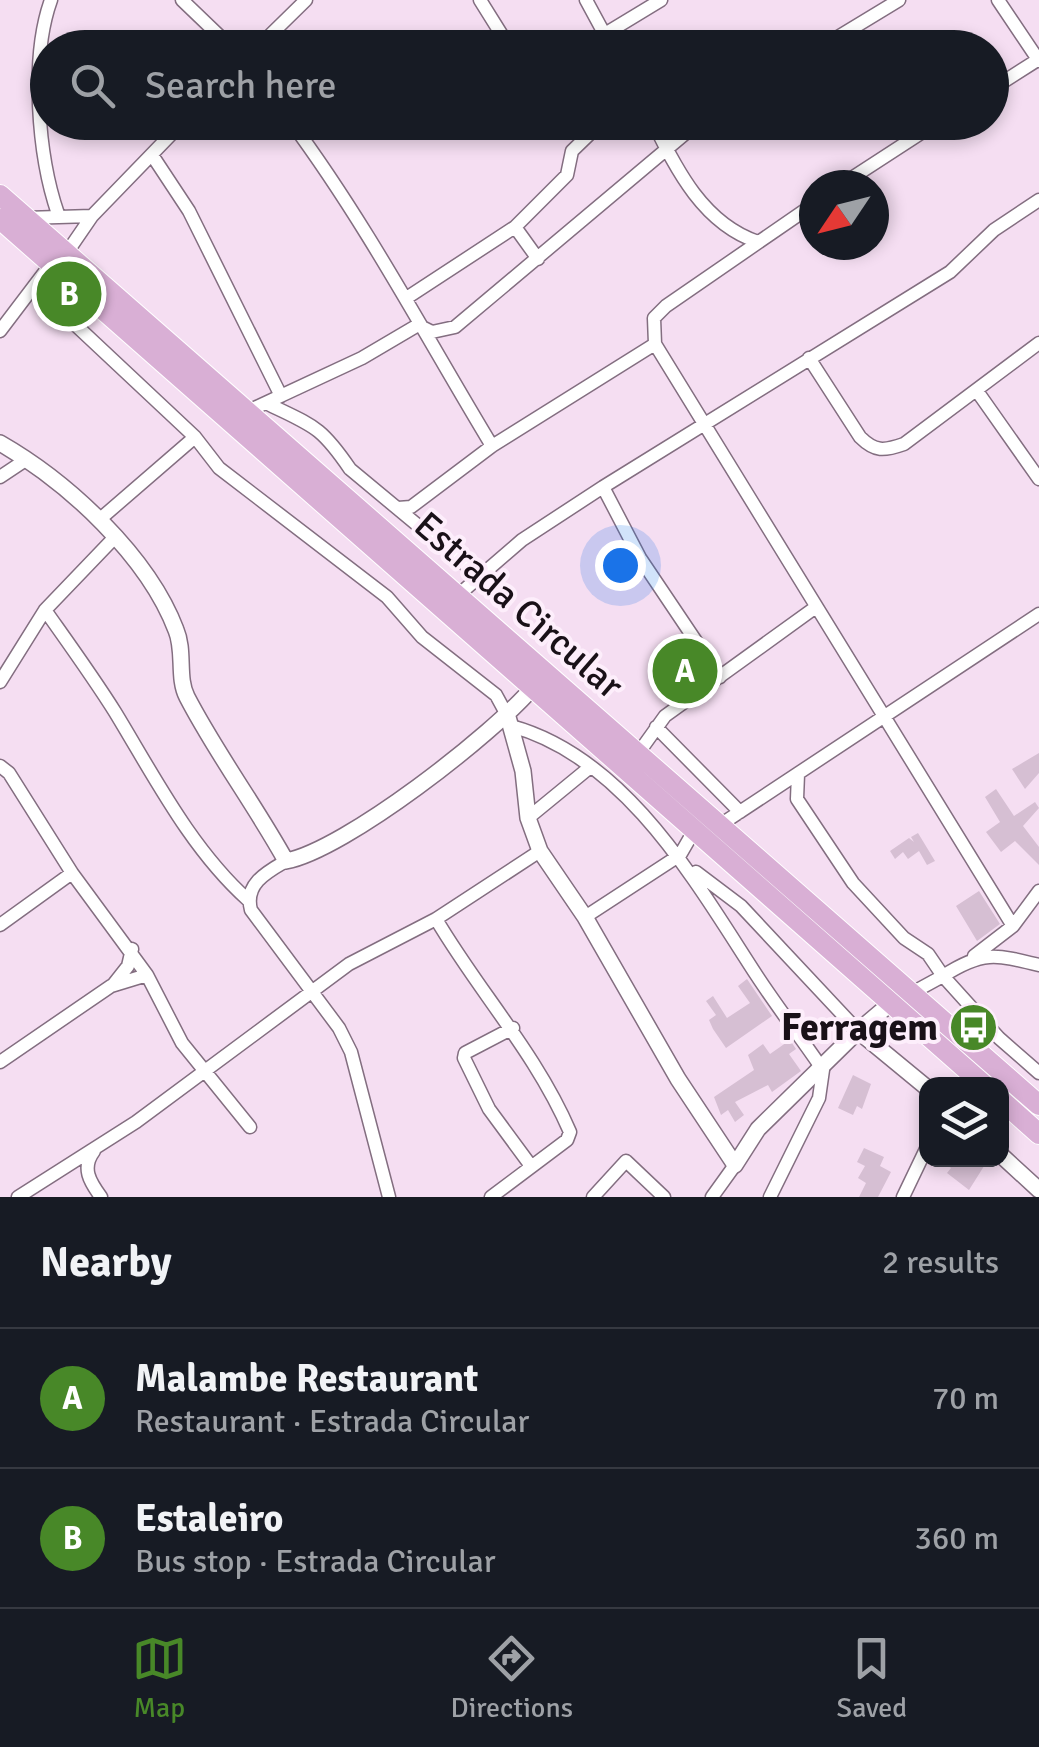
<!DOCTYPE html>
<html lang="en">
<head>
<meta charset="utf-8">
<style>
  :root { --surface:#171b24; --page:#242831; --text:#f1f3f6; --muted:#9ea1a6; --line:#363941; --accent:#488828 }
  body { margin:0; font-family:Signika,sans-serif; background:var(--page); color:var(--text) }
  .controls { position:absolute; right:30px; bottom:30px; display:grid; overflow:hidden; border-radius:20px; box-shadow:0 5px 15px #0003 }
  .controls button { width:90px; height:90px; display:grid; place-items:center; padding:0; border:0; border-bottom:2px solid var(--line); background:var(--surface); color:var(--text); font:50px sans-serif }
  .compass { position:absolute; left:799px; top:170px; width:90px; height:90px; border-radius:50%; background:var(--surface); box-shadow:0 5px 15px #0003; rotate:235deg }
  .you { position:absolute; left:620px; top:565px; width:35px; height:35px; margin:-25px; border:8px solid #fff; border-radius:50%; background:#1a73e8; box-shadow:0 0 0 15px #1a73e833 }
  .badge { display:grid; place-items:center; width:65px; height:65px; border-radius:50%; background:var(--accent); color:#fff; font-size:32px; font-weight:700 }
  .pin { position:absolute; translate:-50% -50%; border:5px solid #fff; box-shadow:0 2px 10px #0006 }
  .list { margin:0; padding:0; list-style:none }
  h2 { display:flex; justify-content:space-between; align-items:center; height:130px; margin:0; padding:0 40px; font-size:42px }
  h2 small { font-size:32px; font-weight:400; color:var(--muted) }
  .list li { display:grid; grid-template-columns:65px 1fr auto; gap:30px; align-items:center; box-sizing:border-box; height:140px; padding:0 40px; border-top:2px solid var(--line) }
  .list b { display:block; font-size:38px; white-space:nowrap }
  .list p { margin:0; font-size:32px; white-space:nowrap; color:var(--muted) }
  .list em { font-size:32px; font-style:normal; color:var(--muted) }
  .icon { flex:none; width:55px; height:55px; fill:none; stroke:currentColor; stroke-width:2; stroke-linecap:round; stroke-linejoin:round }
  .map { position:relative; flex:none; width:1039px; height:1197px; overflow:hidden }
  .search { position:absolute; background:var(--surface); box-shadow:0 5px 15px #0003; left:30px; right:30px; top:30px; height:110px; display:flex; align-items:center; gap:25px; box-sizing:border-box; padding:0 35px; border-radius:55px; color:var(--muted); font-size:38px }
  .sheet { height:410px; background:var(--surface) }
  nav { display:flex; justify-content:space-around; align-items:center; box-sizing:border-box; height:140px; border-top:2px solid var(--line); background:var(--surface); font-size:28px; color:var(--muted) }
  nav a { display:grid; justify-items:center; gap:5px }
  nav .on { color:var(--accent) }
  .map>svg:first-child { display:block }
  .building { fill:#d6bfd3 }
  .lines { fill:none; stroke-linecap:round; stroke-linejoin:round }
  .minor-casing { stroke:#836e80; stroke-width:15 }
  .tertiary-casing { stroke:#836e80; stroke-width:18 }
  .primary-casing { stroke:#fff; stroke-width:22 }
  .minor { stroke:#fff; stroke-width:12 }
  .tertiary { stroke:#fff; stroke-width:15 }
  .primary { stroke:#d9afd5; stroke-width:20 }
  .labels { text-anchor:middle; stroke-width:8; stroke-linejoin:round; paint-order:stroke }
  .street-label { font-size:38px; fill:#191118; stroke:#fdeefb }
  .poi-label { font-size:38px; font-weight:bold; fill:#191118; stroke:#fdeefb; text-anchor:end }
</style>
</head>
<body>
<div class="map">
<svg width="1039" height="1197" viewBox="0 0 1039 1197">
  <rect width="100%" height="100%" fill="#f5def2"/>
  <path class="building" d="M 1039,753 L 1039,773 L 1025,789 L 1012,769 Z
    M 996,789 L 1014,816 L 1035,802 L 1039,808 L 1023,826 L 1039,847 L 1039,865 L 1015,841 L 1001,852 L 986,832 L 1000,822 L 985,797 Z
    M 918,833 L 935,861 L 927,865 L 919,851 L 908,859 L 903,852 L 895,859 L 890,851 L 909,838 L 914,842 L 911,837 Z
    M 979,891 L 1000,924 L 977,941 L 956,906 Z
    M 747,979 L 772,1016 L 726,1048 L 713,1029 L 709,1020 L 716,1015 L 706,1001 L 713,996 L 727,1018 L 750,1003 L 738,986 Z
    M 790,1040 L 796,1049 L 789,1054 L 801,1071 L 772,1092 L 768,1085 L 735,1102 L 744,1115 L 735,1122 L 728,1110 L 721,1115 L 714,1097 L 754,1070 L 748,1055 L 763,1044 L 770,1054 Z
    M 853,1075 L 871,1084 L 862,1109 L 857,1106 L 853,1115 L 838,1108 Z
    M 864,1148 L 884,1157 L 880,1166 L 891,1172 L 878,1197 L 859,1197 L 866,1183 L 858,1178 L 865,1166 L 857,1162 Z
    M 940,1160 L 981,1160 L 986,1163 L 969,1190 L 947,1173 L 951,1168 Z"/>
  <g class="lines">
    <defs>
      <path id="minor" d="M 51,0 C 30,58 38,156 58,214
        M 182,0 L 232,48
        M 480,0 L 510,48
        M 586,0 L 612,48
        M 998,0 L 1039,61
        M 605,34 L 661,0
        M 257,48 L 306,0
        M 820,48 L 899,0
        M 992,89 L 1039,59
        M 291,122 C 368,226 426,337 492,446
        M 653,122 C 677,171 704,224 758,242
        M 152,155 L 189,211 L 281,396
        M 841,185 L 938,122
        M 814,204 L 666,306 L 654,318 L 655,344 L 1013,926 L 974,956
        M 25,218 L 92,216
        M 515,227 L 538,259
        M 66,254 L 92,216 L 183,122
        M 34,286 L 195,437 L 219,468 L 387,597 L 422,637 L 496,695 L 508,717
        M 408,297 L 515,227 L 567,175 L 572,151 L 602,122
        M 0,331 L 50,265
        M 809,358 L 860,437 C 875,452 884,451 904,444 L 1039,343
        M 977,391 L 1039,479
        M 266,403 C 313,426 320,425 350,469 L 480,577
        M 246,412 L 362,358 L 418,325 L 432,332 L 455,327 L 699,122
        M 0,477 L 27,459
        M 603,487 L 640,558 L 720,677
        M 398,508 L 411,507 L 492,446 L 655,344
        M 99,520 L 195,437
        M 456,597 L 522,540 L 603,487 L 950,272 L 994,230 L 1039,200
        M 45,610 C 69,644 93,677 115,712 C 154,776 191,849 248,900
        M 0,682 L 45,610 L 115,537
        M 511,726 C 626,757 697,884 757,976 C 778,1008 802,1039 823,1070 L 819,1098 L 770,1197
        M 656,727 L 740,812
        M 637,755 L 665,716 L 816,607
        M 0,766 L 9,773 L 72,873 L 147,975 L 111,986 L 0,1062
        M 798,774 L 797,799 L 853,883 L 904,938 L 928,954 L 943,976 L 910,994
        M 528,818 L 589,768
        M 717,827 L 1039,614
        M 286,861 C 267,872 244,884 251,910 L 339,1028 L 351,1052 L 389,1197
        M 696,872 L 741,906 L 858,1031
        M 585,917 L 680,855 L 695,829
        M 436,919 C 479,992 536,1053 570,1132 L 567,1140 L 491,1197
        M 0,925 L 72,873
        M 1013,926 L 1039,891
        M 1039,965 C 995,954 982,951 943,976 L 999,1038 L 1039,1073
        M 147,975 L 182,1043 L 250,1127
        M 113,985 L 128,966 L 132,949
        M 513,1028 L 465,1053 L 464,1058 L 489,1109 L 531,1166
        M 94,1151 C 81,1168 90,1182 101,1197
        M 18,1197 L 136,1122 L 349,964 L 436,919 L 540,851
        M 593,1197 L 626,1161 L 664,1197
        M 712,1197 L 735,1165
        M 903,1197 L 926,1149"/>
      <path id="tertiary" d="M 0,443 C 68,482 148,556 176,630 C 185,651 177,678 187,697 C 216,753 255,805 286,861 C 345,850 495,733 534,686
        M 508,717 L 523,771 L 528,818 L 540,851 L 585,917 L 678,1079 L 735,1165 L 758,1129 L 858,1031 L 926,1087
        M 858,1031 L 891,1003
        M 1002,1156 L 1039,1190"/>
      <path id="primary" d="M 0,195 L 1039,1105
        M 0,219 L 983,1084
        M 1002,1101 L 1039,1134"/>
    </defs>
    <use href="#minor" class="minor-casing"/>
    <use href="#tertiary" class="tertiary-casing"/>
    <use href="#primary" class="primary-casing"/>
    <use href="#minor" class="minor"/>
    <use href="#tertiary" class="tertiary"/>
    <use href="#primary" class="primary"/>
  </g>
  <defs>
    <symbol id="bus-disc" viewBox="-11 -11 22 22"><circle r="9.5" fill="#488828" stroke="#fdeefb"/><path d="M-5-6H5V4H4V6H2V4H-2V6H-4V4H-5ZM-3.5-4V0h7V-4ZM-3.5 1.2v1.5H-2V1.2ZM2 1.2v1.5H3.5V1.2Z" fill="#fff"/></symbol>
  </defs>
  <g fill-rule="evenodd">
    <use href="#bus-disc" x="946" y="1000" width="55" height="55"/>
  </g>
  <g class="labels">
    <g class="street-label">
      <text transform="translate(519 605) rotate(41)" y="13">Estrada Circular</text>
    </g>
    <g class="poi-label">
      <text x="938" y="1040">Ferragem</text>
    </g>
  </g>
</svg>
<div class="controls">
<button><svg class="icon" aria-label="layers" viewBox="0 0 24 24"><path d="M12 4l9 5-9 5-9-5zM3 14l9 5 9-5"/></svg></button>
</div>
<svg class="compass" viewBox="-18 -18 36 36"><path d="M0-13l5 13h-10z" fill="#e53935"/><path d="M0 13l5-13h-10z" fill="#9ea1a6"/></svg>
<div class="you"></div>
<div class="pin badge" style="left:685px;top:671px">A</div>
<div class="pin badge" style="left:69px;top:294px">B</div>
<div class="search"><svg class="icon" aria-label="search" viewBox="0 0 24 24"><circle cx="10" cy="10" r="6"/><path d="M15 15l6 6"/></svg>Search here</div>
</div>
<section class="sheet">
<h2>Nearby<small>2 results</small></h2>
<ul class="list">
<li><span class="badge">A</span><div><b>Malambe Restaurant</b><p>Restaurant · Estrada Circular</p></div><em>70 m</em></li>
<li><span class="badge">B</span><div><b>Estaleiro</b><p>Bus stop · Estrada Circular</p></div><em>360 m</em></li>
</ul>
</section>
<nav>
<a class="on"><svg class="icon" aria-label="map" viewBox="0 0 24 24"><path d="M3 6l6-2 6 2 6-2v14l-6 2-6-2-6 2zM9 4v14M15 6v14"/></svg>Map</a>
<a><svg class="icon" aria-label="directions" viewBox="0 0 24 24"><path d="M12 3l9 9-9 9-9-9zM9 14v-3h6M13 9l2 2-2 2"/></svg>Directions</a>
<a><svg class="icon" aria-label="saved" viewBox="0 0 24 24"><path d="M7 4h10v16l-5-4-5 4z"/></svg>Saved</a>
</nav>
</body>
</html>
